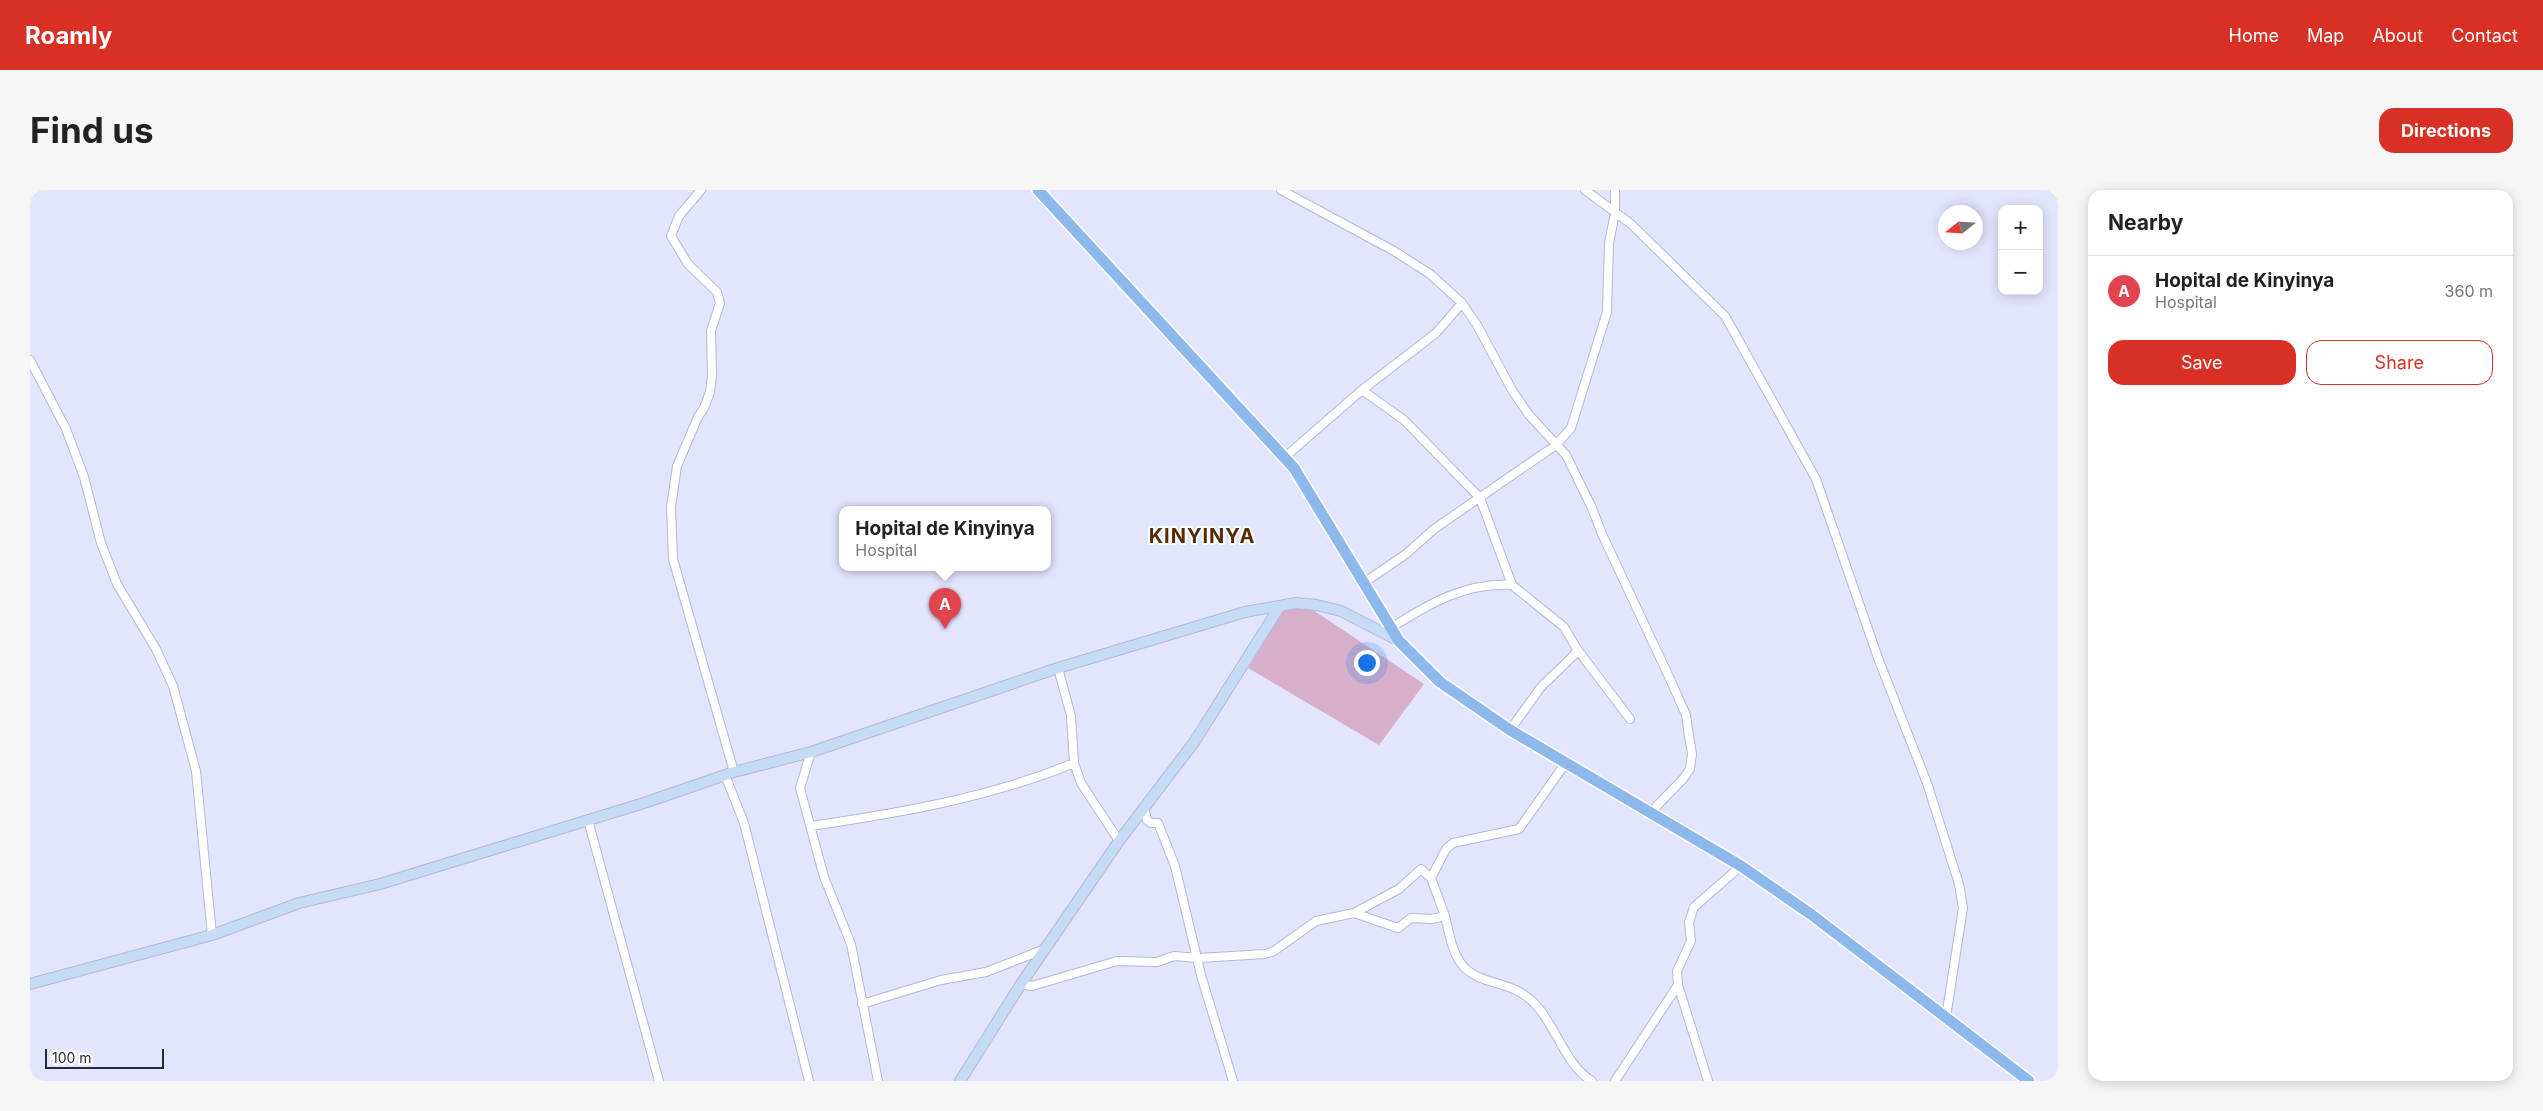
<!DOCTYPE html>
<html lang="en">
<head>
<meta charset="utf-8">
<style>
  :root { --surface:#fff; --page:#f6f6f6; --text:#222; --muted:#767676; --line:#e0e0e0; --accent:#d93025 }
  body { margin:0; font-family:Inter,sans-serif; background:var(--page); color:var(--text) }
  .controls { position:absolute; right:15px; top:15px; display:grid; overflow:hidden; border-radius:10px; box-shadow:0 2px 12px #0003 }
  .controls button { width:45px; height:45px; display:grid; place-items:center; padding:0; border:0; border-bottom:1px solid var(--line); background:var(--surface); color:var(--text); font:25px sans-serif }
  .compass { position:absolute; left:1908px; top:15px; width:45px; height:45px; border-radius:50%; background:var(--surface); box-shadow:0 2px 12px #0003; rotate:253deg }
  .scale { position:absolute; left:15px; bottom:12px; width:119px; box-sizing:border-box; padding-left:5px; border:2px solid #292935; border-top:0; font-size:14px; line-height:18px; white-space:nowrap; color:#292935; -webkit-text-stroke:4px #fff; paint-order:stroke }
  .you { position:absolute; left:1336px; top:472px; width:18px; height:18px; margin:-12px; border:4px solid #fff; border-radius:50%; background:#1a73e8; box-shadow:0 0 0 8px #1a73e833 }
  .badge { display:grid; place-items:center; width:32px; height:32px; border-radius:50%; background:var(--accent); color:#fff; font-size:16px; font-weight:700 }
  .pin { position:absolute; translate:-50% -41px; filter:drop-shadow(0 1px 2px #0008) }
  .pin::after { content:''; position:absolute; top:26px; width:18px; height:15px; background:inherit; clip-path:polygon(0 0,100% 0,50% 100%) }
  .popup { position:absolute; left:809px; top:316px; width:212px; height:65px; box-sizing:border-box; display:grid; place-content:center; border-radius:10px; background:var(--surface); filter:drop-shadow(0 1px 4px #0005); font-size:16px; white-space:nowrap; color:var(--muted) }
  .popup b { font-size:19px; color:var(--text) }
  .popup::after { content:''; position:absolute; left:50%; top:100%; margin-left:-10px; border:10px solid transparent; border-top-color:var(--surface) }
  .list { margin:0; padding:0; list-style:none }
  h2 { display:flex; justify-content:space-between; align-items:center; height:65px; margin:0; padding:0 20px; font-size:21px }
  h2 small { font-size:16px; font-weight:400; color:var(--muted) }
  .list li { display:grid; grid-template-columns:32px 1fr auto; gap:15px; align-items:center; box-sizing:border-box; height:70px; padding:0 20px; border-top:1px solid var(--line) }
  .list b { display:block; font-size:19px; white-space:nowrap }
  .list p { margin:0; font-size:16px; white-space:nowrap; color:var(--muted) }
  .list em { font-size:16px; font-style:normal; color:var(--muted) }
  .actions { display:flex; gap:10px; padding:15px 20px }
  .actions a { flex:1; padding:11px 0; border:1px solid var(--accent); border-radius:15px; text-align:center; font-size:18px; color:var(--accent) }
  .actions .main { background:var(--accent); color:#fff }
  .map { position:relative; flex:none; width:2028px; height:891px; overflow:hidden; border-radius:15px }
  header { display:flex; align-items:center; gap:30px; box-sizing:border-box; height:70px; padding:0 25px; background:var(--accent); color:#fff }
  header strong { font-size:24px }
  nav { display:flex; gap:28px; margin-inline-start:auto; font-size:18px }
  .intro { display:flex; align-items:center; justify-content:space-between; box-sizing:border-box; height:120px; padding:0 30px }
  h1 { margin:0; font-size:35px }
  .button { padding:12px 22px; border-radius:15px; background:var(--accent); color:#fff; font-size:18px; font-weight:700 }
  main { display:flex; gap:30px; padding:0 30px }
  aside { flex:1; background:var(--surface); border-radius:15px; box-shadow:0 2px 12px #0003 }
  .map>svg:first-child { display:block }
  .green { fill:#d8afca }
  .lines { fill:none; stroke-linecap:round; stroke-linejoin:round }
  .minor-casing { stroke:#b5b7d6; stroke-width:10 }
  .secondary-casing { stroke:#b5b7d6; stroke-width:12 }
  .primary-casing { stroke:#fff; stroke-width:14 }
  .minor { stroke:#fff; stroke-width:8 }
  .secondary { stroke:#c6dbf5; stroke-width:10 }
  .primary { stroke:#8db8eb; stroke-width:11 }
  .labels { text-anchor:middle; stroke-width:4; stroke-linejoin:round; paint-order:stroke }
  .district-label { font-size:20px; font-weight:bold; letter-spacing:1px; fill:#542c00; stroke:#fff }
</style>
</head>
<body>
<header>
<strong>Roamly</strong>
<nav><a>Home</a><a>Map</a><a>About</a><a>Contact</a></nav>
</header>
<div class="intro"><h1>Find us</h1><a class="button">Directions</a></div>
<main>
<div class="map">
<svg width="2028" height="891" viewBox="0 0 2028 891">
  <rect width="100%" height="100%" fill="#e3e4fe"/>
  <path class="green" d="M 1277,416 L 1394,494 L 1349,555 L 1218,478 L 1254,420 Z"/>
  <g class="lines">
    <defs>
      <path id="minor" d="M 671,0 L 649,26 L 641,46 L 658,74 L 687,102 L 690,113 L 681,141 L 682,185 L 680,202 L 674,218 L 668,227 L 647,276 L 641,317 L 643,369 L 704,582
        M 1251,0 L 1364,61 L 1400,84 L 1432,113 L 1447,135 L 1482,200 L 1499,225 L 1536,265 L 1562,318 L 1572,344 L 1640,489 L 1656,525 L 1658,540 L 1662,564 L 1660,579 L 1653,589 L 1620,623
        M 1555,0 L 1601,34 L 1695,126 L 1786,289 L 1848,468 L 1897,593 L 1929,694 L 1933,718 L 1916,827
        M 0,170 L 36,239 L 54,287 L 71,353 L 87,394 L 126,459 L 143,496 L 166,581 L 182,745
        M 1332,200 L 1374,230 L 1450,308 L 1482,395 L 1534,437 L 1547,459 L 1544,465 L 1511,497 L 1480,540
        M 1255,267 L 1332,200 L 1406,143 L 1432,113
        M 1332,394 L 1376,364 L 1404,339 L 1526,255 L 1541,238 L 1577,122 L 1579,53 L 1585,23 L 1585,0
        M 1361,438 C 1398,414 1436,392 1482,395
        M 1547,459 L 1600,529
        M 1028,478 L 1041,526 L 1044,573 L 1051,593 L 1089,651
        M 781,562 L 770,598 L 794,687 L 821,754 L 848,891
        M 695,585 L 714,633 L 779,891
        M 1114,617 L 1117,630 L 1121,633 L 1128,633 L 1145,676 L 1171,785 L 1203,891
        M 558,630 L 629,891
        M 781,636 C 870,623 962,607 1044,573
        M 1401,688 L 1416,659 L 1423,653 L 1489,639 L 1537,571
        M 1324,723 L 1369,699 L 1391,679 L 1401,688 L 1415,726
        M 991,794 L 1002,796 L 1087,771 L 1127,772 L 1144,766 L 1169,768 L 1235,764 L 1244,761 L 1286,731 L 1324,723 L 1368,738 L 1381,728 L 1402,729 L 1415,726 C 1419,743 1422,763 1433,776 C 1452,797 1483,789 1506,815 C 1527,838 1536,876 1562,891
        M 832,814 L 911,790 L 956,782 L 1015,759
        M 1585,891 L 1648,795
        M 1678,891 L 1648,795 L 1647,781 L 1661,751 L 1659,732 L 1664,717 L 1711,676"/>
      <path id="secondary" d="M 0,794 L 182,745 L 269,713 L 350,694 L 614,613 L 704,582 L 781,562 L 1028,478 L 1215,422 L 1266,413 L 1287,415 L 1311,421 L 1369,451
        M 930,891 L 991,794 L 1089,651 L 1165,551 L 1250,416"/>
      <path id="primary" d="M 1008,0 L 1264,278 L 1369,451 L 1410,492 L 1480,540 L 1711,676 L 1782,725 L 1999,891"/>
    </defs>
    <use href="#minor" class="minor-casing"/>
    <use href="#secondary" class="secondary-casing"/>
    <use href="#primary" class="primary-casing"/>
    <use href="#minor" class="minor"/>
    <use href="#secondary" class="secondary"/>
    <use href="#primary" class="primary"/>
  </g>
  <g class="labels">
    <g class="district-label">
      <text x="1172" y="353">KINYINYA</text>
    </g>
  </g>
</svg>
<div class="controls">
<button>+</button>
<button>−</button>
</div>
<svg class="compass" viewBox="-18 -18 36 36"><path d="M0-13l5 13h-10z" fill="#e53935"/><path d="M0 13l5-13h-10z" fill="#767676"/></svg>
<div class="scale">100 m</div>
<div class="you"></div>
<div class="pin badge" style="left:915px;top:439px;background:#e0444e">A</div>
<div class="popup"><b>Hopital de Kinyinya</b>Hospital</div>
</div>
<aside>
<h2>Nearby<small></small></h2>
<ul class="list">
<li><span class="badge" style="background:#e0444e">A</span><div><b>Hopital de Kinyinya</b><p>Hospital</p></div><em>360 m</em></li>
</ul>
<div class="actions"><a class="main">Save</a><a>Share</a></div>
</aside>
</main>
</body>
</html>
